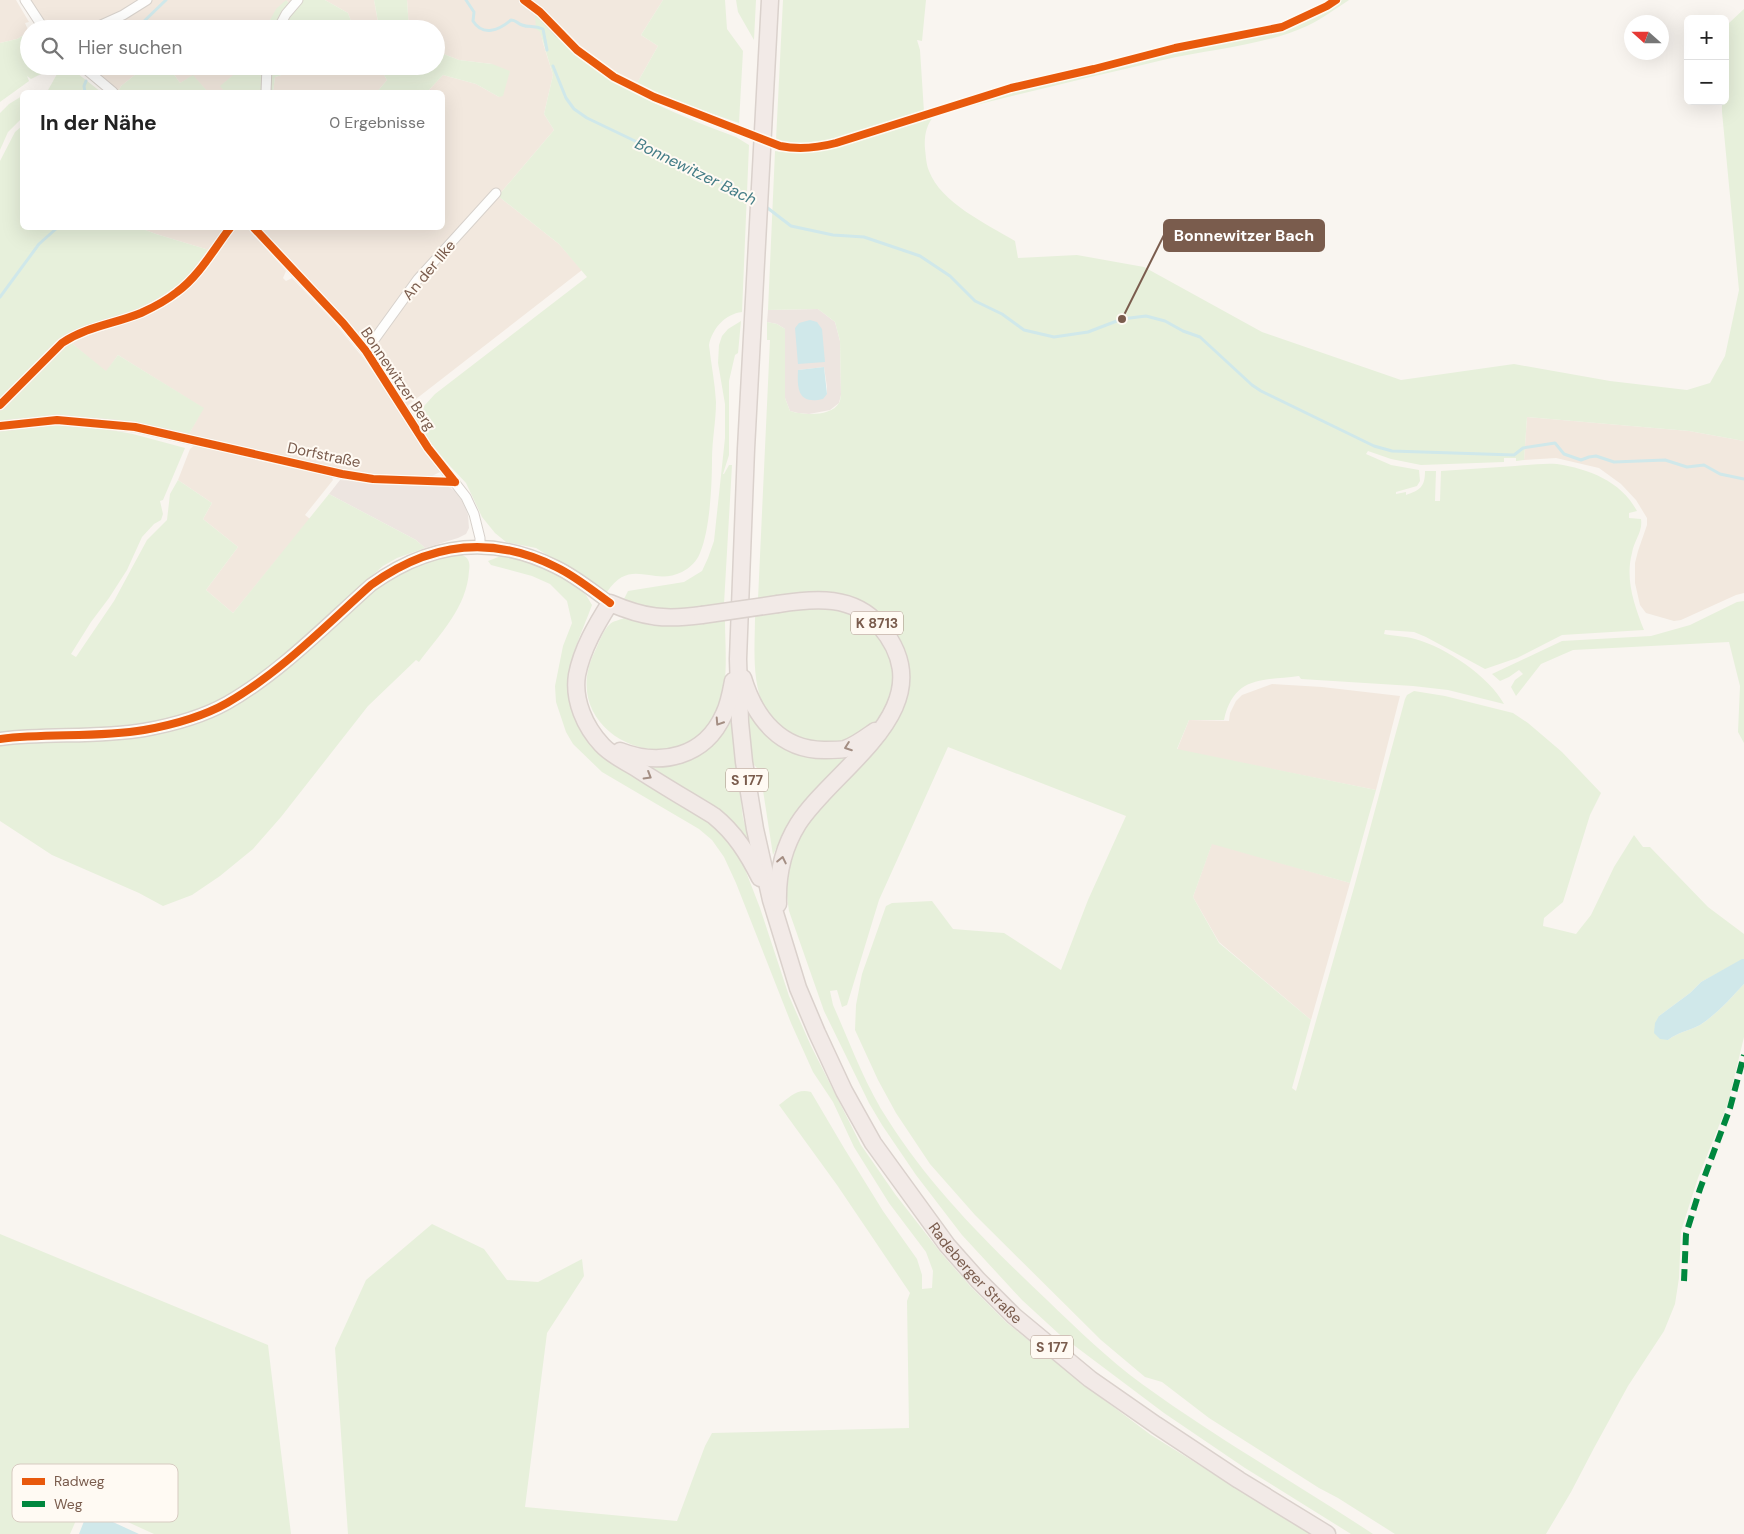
<!DOCTYPE html>
<html lang="de">
<head>
<meta charset="utf-8">
<style>
  :root { --surface:#fff; --page:#f6f6f6; --text:#222; --muted:#767676; --line:#e0e0e0 }
  body { margin:0; font-family:"DM Sans",sans-serif; background:var(--page); color:var(--text) }
  .controls { position:absolute; right:15px; top:15px; display:grid; overflow:hidden; border-radius:8px; box-shadow:0 5px 20px #0002 }
  .controls button { width:45px; height:45px; display:grid; place-items:center; padding:0; border:0; border-bottom:1px solid var(--line); background:var(--surface); color:var(--text); font:25px sans-serif }
  .compass { position:absolute; left:1624px; top:15px; width:45px; height:45px; border-radius:50%; background:var(--surface); box-shadow:0 5px 20px #0002; rotate:291deg }
  .list { margin:0; padding:0; list-style:none }
  h2 { display:flex; justify-content:space-between; align-items:center; height:65px; margin:0; padding:0 20px; font-size:21px }
  h2 small { font-size:16px; font-weight:400; color:var(--muted) }
  .icon { flex:none; width:28px; height:28px; fill:none; stroke:currentColor; stroke-width:2; stroke-linecap:round; stroke-linejoin:round }
  .map { position:relative; flex:none; width:1744px; height:1534px; overflow:hidden }
  .search { position:absolute; background:var(--surface); box-shadow:0 5px 20px #0002; left:20px; top:20px; width:425px; height:55px; display:flex; align-items:center; gap:12px; box-sizing:border-box; padding:0 18px; border-radius:28px; color:var(--muted); font-size:19px }
  .panel { position:absolute; background:var(--surface); box-shadow:0 5px 20px #0002; left:20px; top:90px; width:425px; height:140px; border-radius:8px }
  .map>svg:first-child { display:block }
  .residential { fill:#f2e8de }
  .industrial { fill:#ede5e0; fill-rule:evenodd }
  .green { fill:#e7f0db }
  .water { fill:#d0e8ea }
  .lines { fill:none; stroke-linecap:round; stroke-linejoin:round }
  .stream { stroke:#d0e8ea; stroke-width:3 }
  .street-casing { stroke:#d7d1cb; stroke-width:11 }
  .secondary-casing { stroke:#d9d2cb; stroke-width:15 }
  .highway-casing { stroke:#dad1cc; stroke-width:19 }
  .street { stroke:#fefefd; stroke-width:9 }
  .secondary { stroke:#fefefd; stroke-width:12 }
  .highway { stroke:#f2eae7; stroke-width:16 }
  .highway-bridge-casing { stroke:#dad1cc; stroke-width:19; stroke-linecap:butt }
  .highway-bridge { stroke:#f2eae7; stroke-width:16 }
  .quiet { stroke:#00873e; stroke-width:6; stroke-dasharray:12 6; stroke-linecap:butt }
  .cycleway-casing { stroke:#fffaf3; stroke-width:11 }
  .cycleway { stroke:#e8590c; stroke-width:8 }
  .oneway { stroke:#a48e83 }
  .labels { text-anchor:middle; stroke-width:4; stroke-linejoin:round; paint-order:stroke }
  .shield { fill:#fffaf3; stroke:#a28b7f; stroke-width:1 }
  .shield-label { font-size:14px; font-weight:bold; fill:#7a5c4d }
  .street-label { font-size:15px; fill:#7a5c4d; stroke:#fffaf3 }
  .water-label { font-size:16px; font-style:italic; fill:#437c86; stroke:#fffaf3 }
  .key { fill:#fffaf3; stroke:#d7cbc1; stroke-width:1 }
  .key-label { font-size:14px; fill:#7a5c4d }
  .leader { fill:none; stroke:#7a5c4d; stroke-width:2 }
  .callout-dot { fill:#7a5c4d; stroke:#fffaf3; stroke-width:2 }
  .callout { fill:#7a5c4d; stroke:#7a5c4d; stroke-width:2 }
  .callout-label { font-size:16px; text-anchor:middle; font-weight:bold; fill:#fff }
</style>
</head>
<body>
<div class="map">
<svg width="1744" height="1534" viewBox="0 0 1744 1534">
  <rect width="100%" height="100%" fill="#f9f5f0"/>
  <path class="residential" d="M 0,0 L 16,0 L 29,22 L 25,23 L 29,32 L 17,39 L 0,43 Z
    M 31,0 L 294,0 L 290,4 L 287,1 L 267,23 L 265,29 L 50,29 Z
    M 325,0 L 374,0 L 379,28 L 354,29 L 348,13 Z
    M 407,0 L 519,0 L 536,11 L 543,43 L 553,75 L 544,114 L 554,130 L 498,196 L 559,244 L 582,270 L 407,406 L 371,351 L 258,228 L 442,228 L 442,92 L 427,92 L 443,75 L 476,84 L 499,97 L 492,64 L 459,60 L 436,51 L 436,29 L 409,29 Z
    M 528,0 L 663,0 L 641,35 L 658,46 L 636,85 L 617,75 L 578,47 L 550,18 Z
    M 89,66 L 153,66 L 151,69 L 145,67 L 121,86 L 118,92 Z
    M 168,66 L 244,66 L 221,86 L 225,92 L 208,92 L 193,76 L 180,83 Z
    M 312,66 L 379,66 L 387,80 L 377,92 L 273,92 L 275,77 Z
    M 140,228 L 225,228 L 209,250 L 156,234 Z
    M 233,228 L 247,228 L 286,271 L 283,278 L 286,281 L 292,278 L 334,322 L 364,359 L 440,472 L 428,478 L 375,474 L 331,468 L 189,434 L 203,408 L 118,355 L 106,372 L 69,341 L 141,315 Z
    M 1527,417 L 1689,431 L 1744,441 L 1744,593 L 1736,595 L 1681,620 L 1674,621 L 1646,613 L 1640,605 L 1635,583 L 1635,563 L 1638,551 L 1647,525 L 1647,518 L 1636,500 L 1621,484 L 1599,468 L 1556,458 L 1524,460 Z
    M 196,444 L 331,475 L 333,480 L 305,515 L 310,519 L 233,613 L 206,590 L 238,547 L 203,519 L 212,503 L 178,480 L 190,449 Z
    M 1272,684 L 1322,687 L 1400,696 L 1376,790 L 1177,750 L 1189,720 L 1229,721 L 1230,713 L 1236,701 L 1242,695 Z
    M 1212,843 L 1350,883 L 1311,1020 L 1219,942 L 1193,897 Z"/>
  <path class="industrial" d="M 818,309 L 835,322 L 840,341 L 841,395 L 839,403 L 830,410 L 809,414 L 798,413 L 790,411 L 785,398 L 785,329 L 777,324 L 767,322 L 768,310 ZM 824,367 L 827,387 L 827,394 L 798,370 Z
    M 340,480 L 447,486 L 455,491 L 463,502 L 468,515 L 469,528 L 466,534 L 458,538 L 425,548 L 416,540 L 329,494 Z"/>
  <path class="green" d="M 286,0 L 290,4 L 274,29 L 265,29 L 276,9 Z
    M 300,0 L 325,0 L 348,13 L 354,29 L 280,29 Z
    M 374,0 L 407,0 L 409,29 L 377,29 L 379,27 Z
    M 663,0 L 725,0 L 727,29 L 743,51 L 739,123 L 655,94 L 636,85 L 658,46 L 641,35 Z
    M 736,0 L 756,0 L 754,40 L 738,12 Z
    M 783,0 L 926,0 L 922,41 L 917,40 L 920,50 L 924,112 L 829,140 L 794,144 L 776,140 Z
    M 1339,0 L 1349,0 C 1335,9 1322,19 1307,26 C 1263,46 1210,49 1163,60 C 1086,78 1010,96 934,116 C 926,125 924,137 925,149 C 926,156 926,164 929,171 C 941,203 987,224 1015,241 L 1018,258 L 1077,255 L 1144,267 L 1262,332 L 1401,380 L 1514,364 L 1610,381 L 1687,390 L 1710,383 L 1725,356 L 1739,290 L 1722,112 L 1722,101 L 1725,101 L 1726,38 L 1729,23 L 1744,9 L 1744,441 L 1689,431 L 1527,417 L 1524,460 L 1516,461 L 1516,458 L 1504,458 L 1504,462 L 1421,465 L 1391,459 L 1368,451 L 1366,454 L 1391,465 L 1419,470 L 1420,481 L 1417,486 L 1396,492 L 1396,494 L 1406,492 L 1406,495 C 1420,490 1425,487 1425,471 L 1436,471 L 1435,501 L 1440,501 L 1441,471 C 1466,469 1490,468 1515,466 C 1528,465 1544,463 1557,464 C 1589,469 1621,481 1637,511 L 1629,513 L 1629,518 L 1641,519 C 1643,532 1634,540 1632,553 C 1625,579 1634,605 1644,630 L 1562,635 L 1517,658 L 1485,669 L 1426,637 L 1414,632 L 1385,630 L 1384,634 C 1394,636 1405,636 1415,639 C 1445,647 1489,676 1504,704 L 1448,690 L 1413,686 L 1301,679 L 1299,676 C 1261,681 1234,676 1224,720 L 1189,720 L 1177,749 L 1376,790 L 1350,883 L 1212,844 L 1193,897 L 1219,943 L 1311,1020 L 1292,1088 L 1296,1091 L 1355,884 L 1405,699 L 1407,695 L 1414,691 L 1445,696 L 1513,713 L 1528,723 L 1562,752 L 1601,793 L 1590,815 L 1563,902 L 1544,918 L 1543,926 L 1576,934 L 1591,915 L 1614,867 L 1634,835 L 1643,847 L 1650,847 L 1708,907 L 1744,934 L 1744,959 L 1701,982 L 1690,993 L 1659,1016 L 1668,1040 C 1678,1032 1689,1031 1700,1025 C 1717,1014 1731,998 1744,984 L 1744,1037 L 1728,1103 L 1698,1178 L 1681,1231 L 1679,1278 L 1675,1304 L 1664,1331 L 1628,1386 L 1594,1448 L 1571,1492 L 1546,1534 L 1395,1534 L 1338,1498 L 1319,1488 L 1209,1418 L 1162,1382 L 1145,1377 L 1101,1340 L 975,1215 L 930,1164 L 896,1113 L 878,1080 L 855,1030 L 856,1005 L 862,974 L 886,906 L 892,903 L 932,901 L 953,929 L 1004,933 L 1061,970 L 1088,900 L 1126,816 L 948,747 L 879,900 L 847,1005 L 842,1007 L 837,990 L 830,991 L 833,1005 C 850,1043 865,1085 888,1120 C 931,1188 989,1245 1047,1300 C 1077,1329 1108,1359 1142,1384 C 1216,1438 1296,1483 1373,1534 L 1351,1534 L 1245,1468 L 1164,1413 L 1059,1334 L 1022,1300 L 962,1235 L 916,1175 L 882,1125 L 869,1103 L 824,1011 L 789,911 L 785,882 L 788,866 L 801,830 L 880,744 L 895,723 L 903,702 L 881,618 L 804,594 L 758,599 L 770,340 L 767,340 L 767,322 L 777,324 L 785,329 L 785,398 L 790,411 C 803,415 831,417 839,403 C 841,400 840,397 841,395 L 840,341 L 835,322 L 818,309 L 768,310 L 775,151 L 795,153 L 837,146 L 1010,91 L 1094,72 L 1177,50 L 1231,41 L 1281,30 L 1304,22 Z
    M 536,11 C 550,26 561,43 577,56 C 620,91 684,118 736,137 L 749,145 L 742,312 C 725,314 712,329 709,345 C 711,364 715,383 716,402 C 716,421 712,440 712,459 C 712,484 710,530 700,553 C 697,561 690,568 682,572 C 652,587 631,556 607,592 L 536,548 L 506,542 L 495,533 L 482,517 L 466,483 L 433,448 L 414,417 L 435,394 L 587,277 L 559,244 L 498,196 L 554,130 L 544,114 L 553,75 L 540,32 L 536,29 L 535,16 Z
    M 29,32 L 29,66 L 52,66 L 51,69 L 31,79 L 27,76 L 29,81 L 0,102 L 0,43 L 17,39 Z
    M 436,51 L 459,60 L 492,64 L 510,71 L 503,96 L 499,97 L 476,84 L 443,75 L 427,92 L 377,92 L 387,80 L 379,66 L 436,66 Z
    M 64,66 L 68,66 L 101,92 L 47,92 L 57,74 Z
    M 153,66 L 168,66 L 180,83 L 193,75 L 208,92 L 118,92 L 121,86 L 145,67 L 151,69 Z
    M 244,66 L 264,66 L 262,92 L 225,92 L 220,86 Z
    M 269,66 L 312,66 L 275,77 L 273,92 L 268,92 Z
    M 22,96 L 22,118 L 8,132 L 0,150 L 0,113 L 9,104 Z
    M 22,126 L 22,228 L 140,228 L 156,234 L 209,250 L 190,277 L 177,289 L 139,311 L 70,334 L 0,401 L 0,161 L 15,132 Z
    M 741,321 L 738,353 L 735,355 L 729,381 L 729,455 L 723,474 L 724,474 L 729,465 L 732,465 L 724,604 L 684,610 L 653,611 L 625,602 L 624,599 L 628,591 L 684,582 L 702,571 L 708,558 L 714,541 L 725,438 L 725,404 L 718,363 L 719,345 L 722,336 L 728,329 Z
    M 69,341 L 106,371 L 118,355 L 204,408 L 189,434 L 137,422 L 71,417 L 58,416 L 0,423 L 0,408 Z
    M 57,423 L 100,428 L 133,434 L 185,448 L 163,500 L 160,501 L 163,514 L 161,520 L 154,524 L 142,537 L 127,570 L 109,598 L 91,622 L 71,654 L 76,657 L 114,601 L 147,540 L 167,520 L 170,494 L 178,480 L 212,503 L 203,519 L 238,547 L 206,590 L 233,613 L 329,494 L 416,540 L 425,548 L 397,558 L 383,566 C 322,618 267,682 192,713 C 177,718 159,721 144,724 C 96,731 48,728 0,733 L 0,429 Z
    M 451,554 C 454,555 459,554 462,555 C 470,558 470,565 469,571 C 467,607 440,634 419,662 L 416,660 L 368,706 L 281,817 L 253,849 L 220,876 L 192,895 L 163,906 L 139,893 L 52,855 L 0,821 L 0,744 L 54,741 L 89,741 L 150,736 L 200,721 L 377,587 L 404,570 L 418,564 Z
    M 501,556 C 522,555 571,579 586,595 C 588,598 590,602 592,605 C 576,649 553,686 582,730 C 590,743 595,750 608,759 L 714,824 L 738,851 L 760,908 L 789,996 L 811,1046 L 861,1145 L 895,1194 L 941,1253 L 970,1286 L 1007,1323 L 1087,1387 L 1151,1435 L 1310,1534 L 348,1534 L 335,1348 L 366,1280 L 432,1224 L 484,1249 L 507,1280 L 538,1282 L 582,1259 L 584,1276 L 547,1333 L 525,1507 L 677,1521 L 705,1446 L 712,1433 L 909,1428 L 907,1301 L 910,1293 L 837,1185 L 779,1105 C 790,1097 797,1088 811,1092 L 844,1148 L 883,1211 L 917,1259 L 922,1275 L 922,1289 L 932,1288 L 933,1271 L 926,1252 L 889,1203 L 854,1147 L 833,1102 L 813,1072 L 791,1023 L 736,883 L 724,857 L 712,840 L 699,829 L 602,772 L 573,744 L 566,732 L 556,702 L 555,686 L 563,646 L 572,623 L 567,601 L 550,584 L 532,576 L 491,565 L 488,561 Z
    M 1744,601 L 1744,743 L 1738,732 L 1740,686 L 1729,642 L 1573,650 L 1541,664 L 1516,696 L 1511,687 L 1515,680 L 1523,674 L 1519,670 L 1509,677 L 1500,681 L 1492,674 L 1562,641 L 1651,636 L 1690,625 L 1737,602 Z
    M 822,608 C 833,610 844,611 855,616 C 878,627 896,659 893,685 C 891,714 863,738 836,743 C 828,744 820,742 813,741 C 793,739 774,727 765,709 C 751,681 755,646 755,616 L 802,609 Z
    M 624,618 L 653,626 L 682,626 L 725,620 C 725,648 729,680 719,707 C 685,792 552,737 595,651 C 599,643 603,630 610,624 C 613,621 620,620 624,618 Z
    M 747,704 C 754,715 761,727 769,736 C 782,752 809,760 829,758 C 839,757 849,751 858,748 L 786,828 L 773,855 L 760,771 L 752,763 L 747,725 Z
    M 731,714 L 743,818 L 750,843 L 747,843 L 733,823 L 721,813 L 641,763 L 661,765 Z
    M 0,1234 L 268,1345 L 291,1534 L 154,1534 L 84,1502 L 70,1534 L 0,1534 Z"/>
  <path class="water" d="M 810,320 L 817,322 L 822,329 L 825,362 L 798,364 L 795,328 L 799,323 Z
    M 824,367 L 827,394 L 823,399 C 798,405 797,389 798,370 Z
    M 1742,959 L 1744,959 L 1744,984 C 1731,998 1717,1014 1700,1025 C 1689,1031 1678,1032 1668,1040 L 1660,1039 L 1654,1033 L 1655,1023 L 1659,1016 L 1690,993 L 1701,982 Z
    M 88,1511 L 89,1511 L 139,1534 L 79,1534 Z"/>
  <g class="lines">
    <path class="stream" d="M 466,0 L 474,12 L 473,21 C 483,37 499,30 511,20 C 516,20 517,23 522,25 C 529,28 534,25 543,29 L 547,50
      M 136,29 L 166,0
      M 553,66 L 566,98 L 574,109 L 587,118 L 754,198
      M 95,70 L 99,66
      M 85,92 L 84,86 L 86,81
      M 765,206 L 791,226 L 833,235 L 864,237 L 920,256 L 950,276 L 975,301 L 1002,314 L 1024,330 L 1054,337 L 1088,332 L 1122,319 L 1146,316 L 1165,321 L 1183,331 L 1200,337 L 1252,385 L 1261,391 L 1374,446 L 1392,451 L 1514,455 L 1523,448 L 1555,443 L 1564,454 L 1581,460 L 1589,457 L 1596,456 L 1614,462 L 1665,460 L 1687,467 L 1704,465 L 1720,474 L 1744,479
      M 0,297 L 39,244 L 57,228"/>
    <defs>
      <path id="street" d="M 25,0 L 44,29
        M 524,0 L 540,12 L 560,33
        M 92,29 L 123,15 L 147,0
        M 278,29 L 286,14 L 298,0
        M 82,66 L 113,92
        M 266,92 L 267,66
        M 254,228 L 343,323 L 366,351 L 428,448 L 466,497 L 474,514 L 480,538 L 480,547
        M 366,351 L 418,279 L 496,193
        M 0,405 L 62,343 C 88,326 114,324 141,313 C 152,308 167,300 177,292 C 199,276 214,249 230,228
        M 0,426 L 57,420 L 135,427 L 342,474 L 373,479 L 455,482"/>
      <path id="secondary" d="M 0,739 C 48,733 97,738 144,730 C 172,725 202,717 227,703 C 280,673 326,625 371,585 C 429,543 490,534 556,567 C 575,576 592,590 610,603"/>
      <g id="highway">
        <path id="s1" d="M 770,0 L 746,449 L 738,659 L 740,722 L 744,762 L 755,829 L 771,900 L 798,988 L 817,1033 L 844,1091 L 873,1143 L 947,1245 L 978,1280 L 1014,1316 L 1090,1379 L 1156,1425 L 1239,1480 L 1327,1534"/>
        <path d="M 702,615 C 665,620 645,618 610,603 C 596,625 582,649 577,675 C 573,700 585,727 602,745 C 611,755 625,761 636,768 C 662,785 688,800 714,816 C 735,833 748,854 760,878"/>
        <path d="M 743,678 C 755,718 781,751 826,750 C 832,750 839,750 845,749 C 856,745 865,738 875,731"/>
        <path d="M 620,751 C 661,767 705,757 724,714 C 729,704 731,692 733,681"/>
        <path d="M 778,904 C 777,876 783,848 798,824 C 835,766 948,707 880,626 C 854,595 815,598 778,604"/>
      </g>
    </defs>
    <use href="#street" class="street-casing"/>
    <use href="#secondary" class="secondary-casing"/>
    <use href="#highway" class="highway-casing"/>
    <use href="#street" class="street"/>
    <use href="#secondary" class="secondary"/>
    <use href="#highway" class="highway"/>
    <defs>
      <path id="highway-bridge" d="M 702,615 L 778,604"/>
    </defs>
    <use href="#highway-bridge" class="highway-bridge-casing"/>
    <use href="#highway-bridge" class="highway-bridge"/>
    <path class="quiet" d="M 1684,1281 L 1686,1234 L 1700,1189 L 1730,1108 L 1744,1055"/>
    <defs>
      <path id="cycleway" d="M 524,0 L 540,12 L 577,50 L 614,77 L 654,97 L 780,146 C 800,150 817,148 836,143 L 1011,88 L 1094,69 L 1175,48 L 1282,27 L 1327,6 L 1336,0
        M 254,228 L 343,323 L 366,351 L 428,448 L 455,482
        M 0,405 L 62,343 C 88,326 114,324 141,313 C 152,308 167,300 177,292 C 199,276 214,249 230,228
        M 0,426 L 57,420 L 135,427 L 342,474 L 373,479 L 455,482
        M 0,739 C 48,733 97,738 144,730 C 172,725 202,717 227,703 C 280,673 326,625 371,585 C 429,543 490,534 556,567 C 575,576 592,590 610,603"/>
    </defs>
    <use href="#cycleway" class="cycleway-casing"/>
    <use href="#cycleway" class="cycleway"/>
  </g>
  <defs><path id="oneway-chevron" d="M-2-3.5L2.5 0L-2 3.5" fill="none" stroke-width="1.6" stroke-linecap="round" stroke-linejoin="round" transform="scale(1.25)"/></defs>
  <g class="oneway">
    <use href="#oneway-chevron" transform="translate(719 722) rotate(123)"/>
    <use href="#oneway-chevron" transform="translate(848 747) rotate(160)"/>
    <use href="#oneway-chevron" transform="translate(648 776) rotate(31)"/>
    <use href="#oneway-chevron" transform="translate(782 860) rotate(-78)"/>
  </g>
  <g class="labels">
    <g class="shield">
      <rect x="851" y="611.5" width="52" height="23" rx="4"/>
      <rect x="726" y="768.5" width="42" height="23" rx="4"/>
      <rect x="1031" y="1335.5" width="42" height="23" rx="4"/>
    </g>
    <g class="shield-label">
      <text x="877" y="628">K 8713</text>
      <text x="747" y="785">S 177</text>
      <text x="1052" y="1352">S 177</text>
    </g>
    <g class="street-label">
      <text transform="translate(429 270) rotate(-50)" y="5">An der Ilke</text>
      <text transform="translate(398 379) rotate(56)" y="5">Bonnewitzer Berg</text>
      <text transform="translate(324 455) rotate(12)" y="5">Dorfstraße</text>
      <text dy="5" stroke="none"><textPath href="#s1" startOffset="1334">Radeberger Straße</textPath></text>
    </g>
    <g class="water-label">
      <text transform="translate(696 171) rotate(26)" y="6">Bonnewitzer Bach</text>
    </g>
  </g>
  <rect x="12" y="1464" width="166" height="58" rx="8" class="key"/>
  <rect x="22" y="1478" width="23" height="7" fill="#e8590c"/>
  <rect x="22" y="1501" width="23" height="6" fill="#00873e"/>
  <g class="key-label">
    <text x="54" y="1486">Radweg</text>
    <text x="54" y="1509">Weg</text>
  </g>
  <path class="leader" d="M1122 319L1164 235"/>
  <circle class="callout-dot" cx="1122" cy="319" r="5"/>
  <rect class="callout" x="1164" y="220" width="160" height="31" rx="5"/>
  <g class="callout-label">
    <text x="1244" y="241">Bonnewitzer Bach</text>
  </g>
</svg>
<div class="controls">
<button>+</button>
<button>−</button>
</div>
<svg class="compass" viewBox="-18 -18 36 36"><path d="M0-13l5 13h-10z" fill="#e53935"/><path d="M0 13l5-13h-10z" fill="#767676"/></svg>
<div class="search"><svg class="icon" aria-label="search" viewBox="0 0 24 24"><circle cx="10" cy="10" r="6"/><path d="M15 15l6 6"/></svg>Hier suchen</div>
<section class="panel">
<h2>In der Nähe<small>0 Ergebnisse</small></h2>
<ul class="list">
</ul>
</section>
</div>
</body>
</html>
